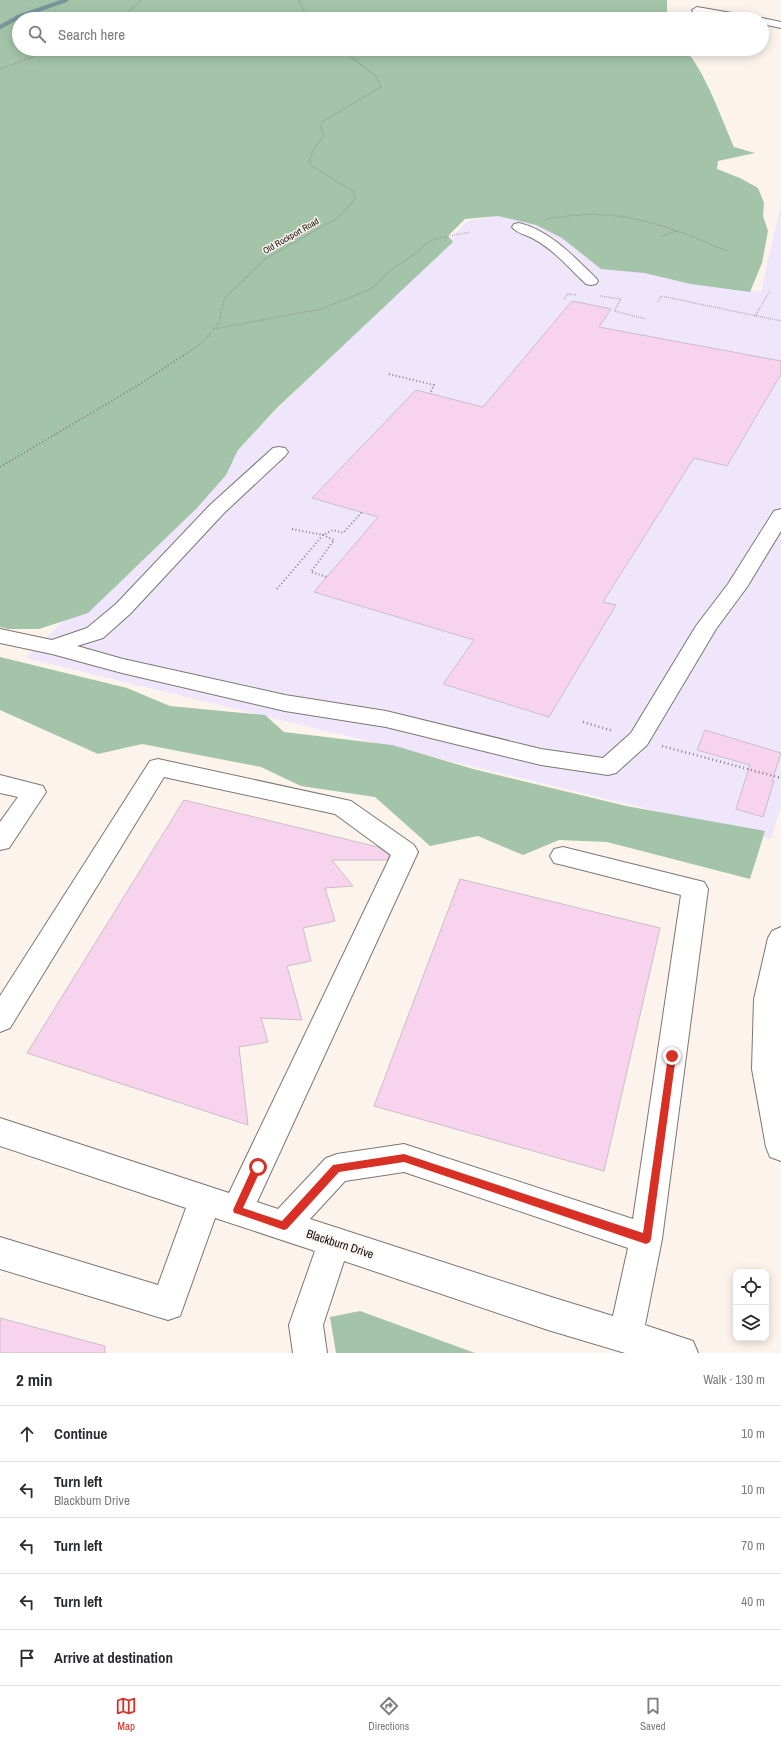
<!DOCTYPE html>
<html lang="en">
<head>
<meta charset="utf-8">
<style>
  :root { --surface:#fff; --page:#f2f2f3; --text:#2b2b33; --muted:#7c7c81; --line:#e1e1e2; --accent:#d93025 }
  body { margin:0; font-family:"Archivo Narrow",sans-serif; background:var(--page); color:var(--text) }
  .controls { position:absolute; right:12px; bottom:12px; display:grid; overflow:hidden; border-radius:8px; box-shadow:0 2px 10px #0003 }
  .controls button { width:36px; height:36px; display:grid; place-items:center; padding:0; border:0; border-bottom:1px solid var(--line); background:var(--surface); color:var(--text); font:20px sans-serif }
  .stop { position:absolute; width:12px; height:12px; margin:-9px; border:3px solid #d93025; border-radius:50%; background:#fff }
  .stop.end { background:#d93025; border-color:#fff; box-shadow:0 1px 4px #0008 }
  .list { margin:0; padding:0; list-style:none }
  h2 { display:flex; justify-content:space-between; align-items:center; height:52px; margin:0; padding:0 16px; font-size:17px }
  h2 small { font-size:13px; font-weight:400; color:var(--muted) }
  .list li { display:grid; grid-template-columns:26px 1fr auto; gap:12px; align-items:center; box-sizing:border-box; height:56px; padding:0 16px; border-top:1px solid var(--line) }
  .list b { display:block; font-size:15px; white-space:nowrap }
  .list p { margin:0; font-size:13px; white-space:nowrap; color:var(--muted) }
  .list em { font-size:13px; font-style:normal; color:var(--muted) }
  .icon { flex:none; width:22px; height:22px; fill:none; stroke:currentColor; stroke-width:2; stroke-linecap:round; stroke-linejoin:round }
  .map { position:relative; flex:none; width:781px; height:1353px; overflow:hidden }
  .search { position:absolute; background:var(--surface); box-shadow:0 2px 10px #0003; left:12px; right:12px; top:12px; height:44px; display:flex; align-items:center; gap:10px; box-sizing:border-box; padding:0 14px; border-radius:22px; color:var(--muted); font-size:15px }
  .sheet { height:332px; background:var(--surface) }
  nav { display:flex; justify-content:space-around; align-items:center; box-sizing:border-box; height:56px; border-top:1px solid var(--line); background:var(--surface); font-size:11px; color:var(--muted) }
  nav a { display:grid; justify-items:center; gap:2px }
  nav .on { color:var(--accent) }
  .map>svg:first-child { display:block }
  .industrial { fill:#efe6fc }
  .forest { fill:#a3c4a8 }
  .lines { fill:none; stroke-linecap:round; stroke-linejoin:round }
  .stream { stroke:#77989f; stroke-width:4 }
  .building { fill:#f7d3ee; stroke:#c8bfc5 }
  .minor-casing { stroke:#7e7671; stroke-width:2 }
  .path-far2 { stroke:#87817d; stroke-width:1.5; stroke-dasharray:0.5 1.5; stroke-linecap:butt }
  .path-far1 { stroke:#87817d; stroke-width:2; stroke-dasharray:1 2.5; stroke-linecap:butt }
  .path { stroke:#87817d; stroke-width:2.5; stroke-dasharray:1 3; stroke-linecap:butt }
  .minor { fill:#fff; fill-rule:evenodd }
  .route { fill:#d93025 }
  .labels { text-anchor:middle; stroke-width:3; stroke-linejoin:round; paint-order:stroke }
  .far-street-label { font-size:9px; fill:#100d0b; stroke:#fcf3ed }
  .near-street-label { font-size:12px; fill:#100d0b; stroke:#fcf3ed }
</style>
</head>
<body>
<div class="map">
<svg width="781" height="1353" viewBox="0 0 781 1353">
  <rect width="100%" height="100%" fill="#fcf3ed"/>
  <path class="industrial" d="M 781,203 L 781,806 L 771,839 L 26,658 L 468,221 L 524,211 L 599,263 L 761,292 Z"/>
  <path class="forest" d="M 0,0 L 667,0 L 667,16 L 670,19 L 19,19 L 19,49 L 684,49 C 704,68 722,120 734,147 L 755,153 L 718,161 L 717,169 L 740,178 L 758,188 L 764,203 L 763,216 L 768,231 L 762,263 L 750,292 L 691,284 L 644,273 L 601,269 L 562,238 L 536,225 L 498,216 L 465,219 L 448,236 L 453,242 L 277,408 L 238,450 L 226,475 L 197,508 L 88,613 L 39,629 L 8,629 L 0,627 Z
    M 0,657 L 127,688 L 170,706 L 265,715 L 284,732 L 392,745 L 473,769 L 626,806 L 765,831 L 750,879 L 607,842 L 559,840 L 523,855 L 478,836 L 430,846 L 375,797 L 301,786 L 261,767 L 142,744 L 98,754 L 0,710 Z
    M 360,1311 L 475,1353 L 336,1353 L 330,1317 Z"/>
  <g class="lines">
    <path class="stream" d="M 0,27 L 18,17 L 66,0"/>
  </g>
  <path class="building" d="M 572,301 L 611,309 L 599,327 L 781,361 L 781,374 L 727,466 L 694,458 L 603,602 L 616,605 L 549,717 L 443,684 L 474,640 L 314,592 L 378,517 L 312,498 L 416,390 L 483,407 Z
    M 705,730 L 781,753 L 772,781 L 774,781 L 763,817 L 736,809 L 750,765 L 697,750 Z
    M 184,800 L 378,847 L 389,855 L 387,860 L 332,860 L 353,886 L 325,888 L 335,921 L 303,928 L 311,961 L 287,966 L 302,1020 L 261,1018 L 268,1042 L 239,1047 L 248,1125 L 27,1053 Z
    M 460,879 L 660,928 L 604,1171 L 374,1106 Z
    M 0,1318 L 105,1346 L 105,1353 L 0,1353 Z"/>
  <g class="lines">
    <defs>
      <path id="minor" d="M 697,7 L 749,16 L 754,19 L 731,19 L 693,12 L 692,10 Z
        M 762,18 L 781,22 L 781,28 L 762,24 L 762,19 L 758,19 Z
        M 519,223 C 551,231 573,256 596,278 L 598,281 L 596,284 L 591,285 L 586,284 C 569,268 554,250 534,239 C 527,235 516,233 512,227 L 514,224 Z
        M 279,447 L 285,448 L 288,452 L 285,456 L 224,513 L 130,614 L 103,638 L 77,646 L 123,659 L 285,695 L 386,711 L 541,749 L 603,758 L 631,733 L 696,626 L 728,584 L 774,511 L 781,509 L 781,531 L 747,587 L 716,629 L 647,745 L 616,773 L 608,775 L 541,765 L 386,727 L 285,711 L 122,673 L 52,654 L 0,643 L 0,629 L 52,640 L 87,628 L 116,604 L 210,505 L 273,448 Z
        M 158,759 L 351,801 L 414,845 L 418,852 L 257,1202 L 278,1209 L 326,1158 L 337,1154 L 404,1144 L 633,1219 L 681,895 L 563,865 L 554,863 L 550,856 L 554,849 L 563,847 L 704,882 L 708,889 L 662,1239 L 645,1325 L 693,1341 L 698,1353 L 625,1353 L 548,1330 L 344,1261 L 323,1325 L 327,1353 L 293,1353 L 289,1325 L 315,1251 L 215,1218 L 180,1316 L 168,1320 L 0,1269 L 0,1237 L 158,1285 L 186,1208 L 0,1146 L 0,1118 L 229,1193 L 391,855 L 335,814 L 164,777 L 10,1028 L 0,1032 L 0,996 L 150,761 ZM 404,1172 L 628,1248 L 613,1316 L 548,1296 L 310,1219 L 345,1181 Z
        M 0,775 L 43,786 L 46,792 L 9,848 L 0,850 L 0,822 L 18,797 L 0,793 Z
        M 781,927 L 781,1161 L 770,1157 L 766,1147 L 752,1069 L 754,999 L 768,938 L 772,931 Z"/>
    </defs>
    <use href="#minor" class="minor-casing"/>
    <path class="path-far2" d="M 299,0 L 308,19
      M 123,19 L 132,8 L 142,0
      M 0,29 L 24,16 L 69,0
      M 0,69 L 54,49
      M 546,219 C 566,216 587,213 607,215 C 649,218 689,235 727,251
      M 662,236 L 676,231
      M 600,296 L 621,299 L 614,311 L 646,319
      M 564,299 L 568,294 L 577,295
      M 658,302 L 661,296 L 781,321
      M 755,316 L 770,291
      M 214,329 L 321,309 L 371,289 L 392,269 L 418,252 L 427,243 L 438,238 L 470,232
      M 183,356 L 203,342 L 219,323 L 224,299 L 265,259 L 339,217 L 355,199 L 353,191 L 313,167 L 309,160 L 315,147 L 324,136 L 321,128 L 322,122 L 381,87 L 377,77 L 341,49"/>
    <path class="path-far1" d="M 389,374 L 434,385 L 430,394
      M 0,467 L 137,386 L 184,355
      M 292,529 L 323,535 L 334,540 L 311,572 L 327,577
      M 277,589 L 323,535 L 333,530 L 343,533 L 362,512"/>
    <path class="path" d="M 583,722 L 613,731
      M 662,746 L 781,778"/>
    <use href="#minor" class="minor"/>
  </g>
  <path class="route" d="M 672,1053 L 676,1056 L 651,1239 L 650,1242 L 646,1244 L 404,1162 L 339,1172 L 287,1229 L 284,1230 L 238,1214 L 234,1213 L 233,1210 L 254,1164 L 258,1163 L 261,1164 L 262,1167 L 243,1208 L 282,1221 L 333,1165 L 404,1154 L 643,1233 L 668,1056 Z"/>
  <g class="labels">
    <g class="far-street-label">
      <text transform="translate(291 236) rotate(-30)" y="3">Old Rockport Road</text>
    </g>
    <g class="near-street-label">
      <text transform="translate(340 1244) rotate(18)" y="4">Blackburn Drive</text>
    </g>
  </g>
</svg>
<div class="controls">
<button><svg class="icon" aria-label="locate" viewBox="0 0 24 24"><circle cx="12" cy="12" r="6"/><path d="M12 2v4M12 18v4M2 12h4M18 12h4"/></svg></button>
<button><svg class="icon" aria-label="layers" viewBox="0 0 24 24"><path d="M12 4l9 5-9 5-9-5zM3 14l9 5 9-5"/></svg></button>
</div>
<div class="stop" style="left:258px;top:1167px"></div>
<div class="stop end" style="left:672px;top:1056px"></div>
<div class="search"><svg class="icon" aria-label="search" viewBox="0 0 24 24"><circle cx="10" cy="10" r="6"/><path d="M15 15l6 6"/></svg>Search here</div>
</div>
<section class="sheet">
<h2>2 min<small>Walk · 130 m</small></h2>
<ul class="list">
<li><svg class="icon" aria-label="ahead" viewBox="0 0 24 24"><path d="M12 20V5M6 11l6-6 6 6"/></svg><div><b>Continue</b></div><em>10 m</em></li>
<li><svg class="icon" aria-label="left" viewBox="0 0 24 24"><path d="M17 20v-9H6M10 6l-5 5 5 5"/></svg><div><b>Turn left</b><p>Blackburn Drive</p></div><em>10 m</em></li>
<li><svg class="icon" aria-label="left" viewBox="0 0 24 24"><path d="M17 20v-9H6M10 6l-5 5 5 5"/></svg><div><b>Turn left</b></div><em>70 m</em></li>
<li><svg class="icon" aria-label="left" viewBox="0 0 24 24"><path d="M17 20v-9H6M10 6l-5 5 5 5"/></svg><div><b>Turn left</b></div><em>40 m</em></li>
<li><svg class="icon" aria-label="arrive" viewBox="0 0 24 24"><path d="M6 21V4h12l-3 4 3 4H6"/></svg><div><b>Arrive at destination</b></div></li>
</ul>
</section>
<nav>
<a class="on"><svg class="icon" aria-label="map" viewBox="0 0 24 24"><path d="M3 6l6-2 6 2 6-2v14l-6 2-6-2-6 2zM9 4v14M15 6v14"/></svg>Map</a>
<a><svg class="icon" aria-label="directions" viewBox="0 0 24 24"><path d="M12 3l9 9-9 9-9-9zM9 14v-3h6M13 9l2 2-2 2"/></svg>Directions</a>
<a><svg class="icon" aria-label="saved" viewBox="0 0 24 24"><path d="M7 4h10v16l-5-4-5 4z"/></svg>Saved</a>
</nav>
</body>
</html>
